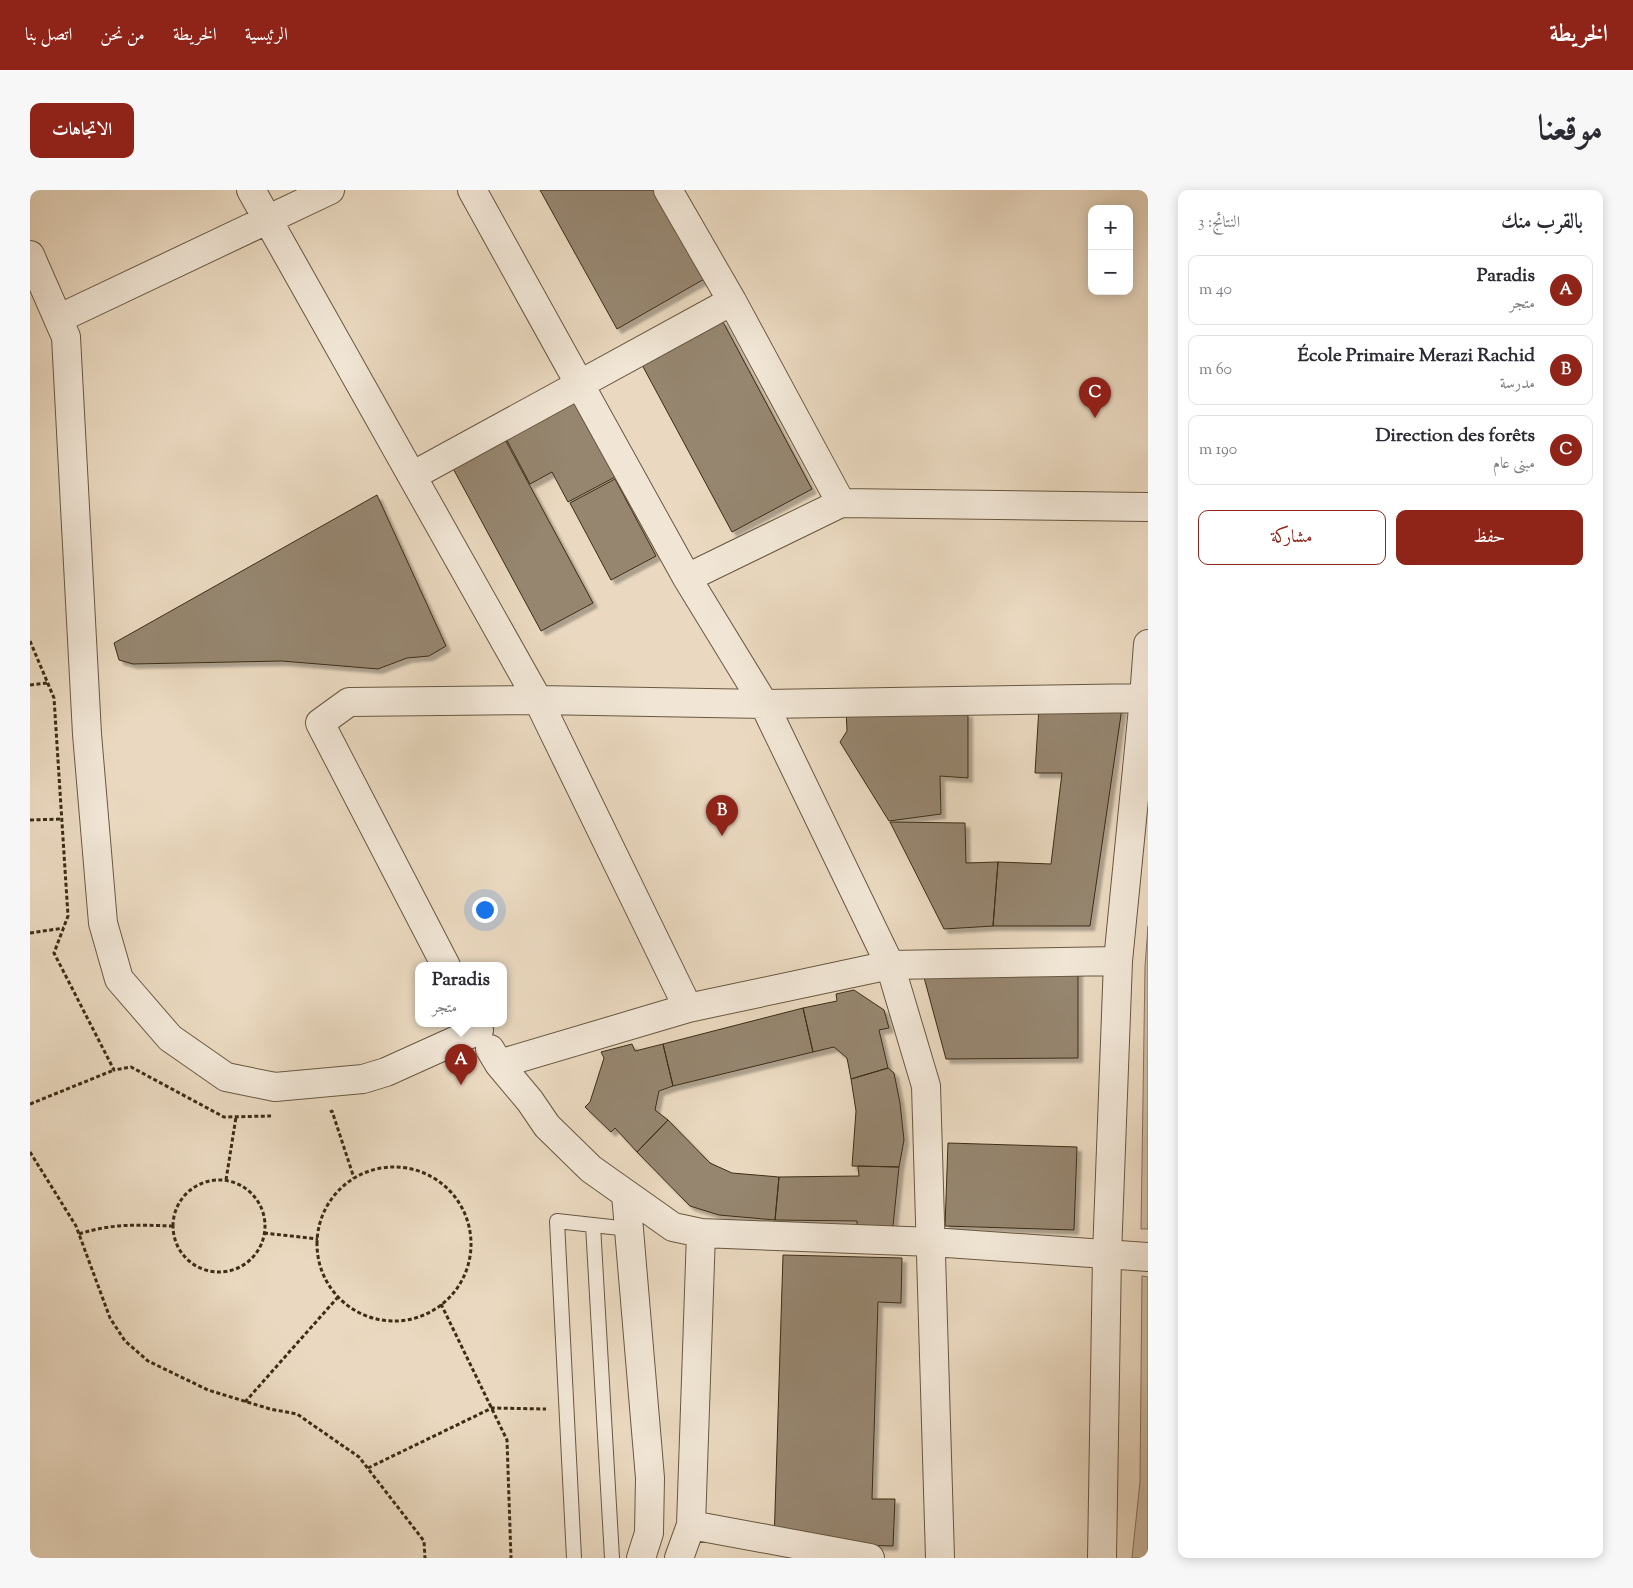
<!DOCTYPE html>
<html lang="ar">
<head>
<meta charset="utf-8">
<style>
  :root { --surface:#fff; --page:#f7f7f7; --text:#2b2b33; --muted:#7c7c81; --line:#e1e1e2; --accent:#8f2418 }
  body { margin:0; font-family:"Sorts Mill Goudy",Amiri,serif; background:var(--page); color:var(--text); direction:rtl }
  .controls { position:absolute; right:15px; top:15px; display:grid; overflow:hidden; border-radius:10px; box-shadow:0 2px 12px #0003 }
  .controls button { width:45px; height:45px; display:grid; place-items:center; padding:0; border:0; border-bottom:1px solid var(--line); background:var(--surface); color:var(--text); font:25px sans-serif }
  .you { position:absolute; left:454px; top:719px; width:18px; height:18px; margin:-12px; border:4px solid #fff; border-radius:50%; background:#1a73e8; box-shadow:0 0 0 8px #1a73e833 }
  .badge { display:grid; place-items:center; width:32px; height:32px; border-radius:50%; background:var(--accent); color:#fff; font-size:16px; font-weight:700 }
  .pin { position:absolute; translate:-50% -41px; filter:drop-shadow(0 1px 2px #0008) }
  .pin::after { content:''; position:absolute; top:26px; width:18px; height:15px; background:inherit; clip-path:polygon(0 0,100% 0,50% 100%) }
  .popup { position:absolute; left:385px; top:772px; width:92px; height:65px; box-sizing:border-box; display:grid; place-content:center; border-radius:10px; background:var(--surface); filter:drop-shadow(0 1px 4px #0005); font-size:16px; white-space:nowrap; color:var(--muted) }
  .popup b { font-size:19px; color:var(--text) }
  .popup::after { content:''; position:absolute; left:50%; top:100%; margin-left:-10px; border:10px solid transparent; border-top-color:var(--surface) }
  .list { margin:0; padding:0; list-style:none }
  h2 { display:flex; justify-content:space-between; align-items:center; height:65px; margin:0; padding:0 20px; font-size:21px }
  h2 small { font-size:16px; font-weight:400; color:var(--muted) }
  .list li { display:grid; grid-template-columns:32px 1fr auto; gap:15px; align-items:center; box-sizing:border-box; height:70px; margin:0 10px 10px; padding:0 10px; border:1px solid var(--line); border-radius:10px }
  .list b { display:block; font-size:19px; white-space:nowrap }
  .list p { margin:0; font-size:16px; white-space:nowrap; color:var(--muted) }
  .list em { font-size:16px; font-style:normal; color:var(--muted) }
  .actions { display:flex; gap:10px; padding:15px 20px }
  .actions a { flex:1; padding:11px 0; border:1px solid var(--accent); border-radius:10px; text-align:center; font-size:18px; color:var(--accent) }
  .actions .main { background:var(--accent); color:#fff }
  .map { position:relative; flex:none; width:1118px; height:1368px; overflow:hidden; direction:ltr; border-radius:10px }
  header { display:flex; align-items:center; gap:30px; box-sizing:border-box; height:70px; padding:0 25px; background:var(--accent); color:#fff }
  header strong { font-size:24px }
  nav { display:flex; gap:28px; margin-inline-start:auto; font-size:18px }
  .intro { display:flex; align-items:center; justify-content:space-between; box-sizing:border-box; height:120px; padding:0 30px }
  h1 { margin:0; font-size:35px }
  .button { padding:12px 22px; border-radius:10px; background:var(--accent); color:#fff; font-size:18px; font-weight:700 }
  main { display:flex; gap:30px; padding:0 30px }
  aside { flex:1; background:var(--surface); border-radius:10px; box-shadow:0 2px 12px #0003 }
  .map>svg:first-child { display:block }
  .green { fill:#ccbca3; stroke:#84745d }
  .building { fill:#96866f; stroke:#3c2d17; filter:url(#shadow) }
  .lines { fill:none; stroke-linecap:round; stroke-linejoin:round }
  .service-casing { stroke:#685841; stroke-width:16 }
  .minor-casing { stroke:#685841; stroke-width:30 }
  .path { stroke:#3c2d17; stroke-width:3; stroke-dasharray:4 2.5; stroke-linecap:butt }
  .service { stroke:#f1e6d6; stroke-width:14 }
  .minor { stroke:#f1e6d6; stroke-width:28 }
</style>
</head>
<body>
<header>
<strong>الخريطة</strong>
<nav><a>الرئيسية</a><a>الخريطة</a><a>من نحن</a><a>اتصل بنا</a></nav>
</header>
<div class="intro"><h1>موقعنا</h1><a class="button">الاتجاهات</a></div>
<main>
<aside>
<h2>بالقرب منك<small>النتائج: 3</small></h2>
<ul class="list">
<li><span class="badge">A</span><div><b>Paradis</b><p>متجر</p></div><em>40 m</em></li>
<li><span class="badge">B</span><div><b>École Primaire Merazi Rachid</b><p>مدرسة</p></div><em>60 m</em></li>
<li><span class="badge">C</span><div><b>Direction des forêts</b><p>مبنى عام</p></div><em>190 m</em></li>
</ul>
<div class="actions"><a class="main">حفظ</a><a>مشاركة</a></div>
</aside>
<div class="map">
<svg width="1118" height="1368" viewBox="0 0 1118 1368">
  <defs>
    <filter id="shadow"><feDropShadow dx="4.5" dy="4.5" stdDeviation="1" flood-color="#0004"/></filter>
  </defs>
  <rect width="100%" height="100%" fill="#ead9c0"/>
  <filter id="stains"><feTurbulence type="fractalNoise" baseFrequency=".004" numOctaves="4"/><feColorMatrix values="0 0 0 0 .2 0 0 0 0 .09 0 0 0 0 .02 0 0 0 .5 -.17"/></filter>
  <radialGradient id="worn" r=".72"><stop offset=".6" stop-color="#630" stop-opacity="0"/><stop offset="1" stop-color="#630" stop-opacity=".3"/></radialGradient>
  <path class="green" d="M 1118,736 L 1118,1039 L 1111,1039 L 1115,777 Z
    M 1112,1086 L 1118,1087 L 1118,1368 L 1102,1368 L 1110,1292 Z"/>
  <path class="building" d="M 510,0 L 627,0 L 676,88 L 587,139 Z
    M 692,130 L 782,299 L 702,342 L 611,173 Z
    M 541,204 L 585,287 L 538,312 L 522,282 L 500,294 L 472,241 Z
    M 471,242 L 563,413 L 511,441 L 419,271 Z
    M 585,289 L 626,366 L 581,390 L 540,313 Z
    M 347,305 L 416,456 L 399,466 L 377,468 L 348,479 L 252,471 L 103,474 L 89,470 L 84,453 Z
    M 1009,517 L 1092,518 L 1060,736 L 963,736 L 968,672 L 1021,674 L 1032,583 L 1005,583 Z
    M 816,518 L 938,523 L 938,588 L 910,586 L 911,624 L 859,631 L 810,552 L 817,541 Z
    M 860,632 L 935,633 L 936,673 L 968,672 L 963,736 L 914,739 Z
    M 1048,776 L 1048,868 L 916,869 L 892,780 Z
    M 824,800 L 854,820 L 859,838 L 849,840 L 858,878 L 821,889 L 817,868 L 804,857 L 783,862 L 773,818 L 807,811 L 806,804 Z
    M 773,818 L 783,862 L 643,896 L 633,854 Z
    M 602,854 L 605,861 L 633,854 L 643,896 L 629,901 L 625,920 L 638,930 L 607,962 L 585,938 L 581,942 L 555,917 L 560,912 L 574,868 L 571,862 Z
    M 858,878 L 864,883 L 870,913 L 874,950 L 869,977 L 822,976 L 826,921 L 821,889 Z
    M 638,930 L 680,973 L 702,983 L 749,987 L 745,1030 L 689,1025 L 660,1016 L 607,962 Z
    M 918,953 L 1047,957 L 1044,1040 L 915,1036 Z
    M 828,976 L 869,977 L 863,1036 L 827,1040 L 827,1031 L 745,1030 L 749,987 L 829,986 Z
    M 753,1065 L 872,1068 L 871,1113 L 848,1112 L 842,1309 L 865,1309 L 863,1356 L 744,1353 Z"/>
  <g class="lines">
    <defs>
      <path id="service" d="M 544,1368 L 527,1031 L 563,1035
        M 582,1368 L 563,1035 L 599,1039"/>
      <path id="minor" d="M 221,0 L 508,510 L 658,818
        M 442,0 L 657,388 L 734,514 L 860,775 L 896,896 L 910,1368
        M 638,0 L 702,111 L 811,313 L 1118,317
        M 0,65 L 36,147 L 57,544 L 73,733 L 89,789 L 140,848 L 196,887 L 245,897 L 333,889 L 356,882 L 449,840
        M 28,129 L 300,0
        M 382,286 L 702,111
        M 657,388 L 811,313
        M 416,776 L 290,533 L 319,512 L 508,510 L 734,514 L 1118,508
        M 460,859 L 469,874 L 658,818 L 860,775 L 1088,771
        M 469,874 L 500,911 L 517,936 L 561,979 L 643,1037 L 671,1043 L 902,1052 L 1118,1067
        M 596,1004 L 620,1288 L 619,1343 L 611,1368
        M 661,1335 L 671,1043
        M 649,1368 L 661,1335 L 840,1368
        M 1072,1368 L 1077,1065 L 1088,771 L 1114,508 L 1118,454"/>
    </defs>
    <use href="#service" class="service-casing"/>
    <use href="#minor" class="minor-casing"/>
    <path class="path" d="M 0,451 L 24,508 L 38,726 L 24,763 L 84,880 L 101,877 L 194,927 L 241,926
      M 0,495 L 17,493
      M 0,630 L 32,629
      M 0,743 L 34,738
      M 0,914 L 84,880
      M 300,922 L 302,921 L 324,988
      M 0,962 L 46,1036 L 80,1128 L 95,1151 L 118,1171 L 178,1200 L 240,1219 L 267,1224 L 329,1267 L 394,1351 L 395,1368
      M287 1054a77 77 0 1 1 154 0a77 77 0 1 1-154 0Z
      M143 1036a46 46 0 1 1 92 0a46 46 0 1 1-92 0Z
      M 196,990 L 206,927
      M 234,1043 L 288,1049
      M 49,1044 C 84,1033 107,1035 143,1036
      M 411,1114 L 477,1250 L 481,1368
      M 215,1212 L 308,1107
      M 338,1278 L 462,1218 L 516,1219"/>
    <use href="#service" class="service"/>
    <use href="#minor" class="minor"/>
  </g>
  <rect width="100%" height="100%" filter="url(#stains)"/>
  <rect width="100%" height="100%" fill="url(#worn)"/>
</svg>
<div class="controls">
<button>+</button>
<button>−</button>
</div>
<div class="you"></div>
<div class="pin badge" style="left:431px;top:895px">A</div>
<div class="popup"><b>Paradis</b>متجر</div>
<div class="pin badge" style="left:692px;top:646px">B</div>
<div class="pin badge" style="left:1065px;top:228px">C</div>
</div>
</main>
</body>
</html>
